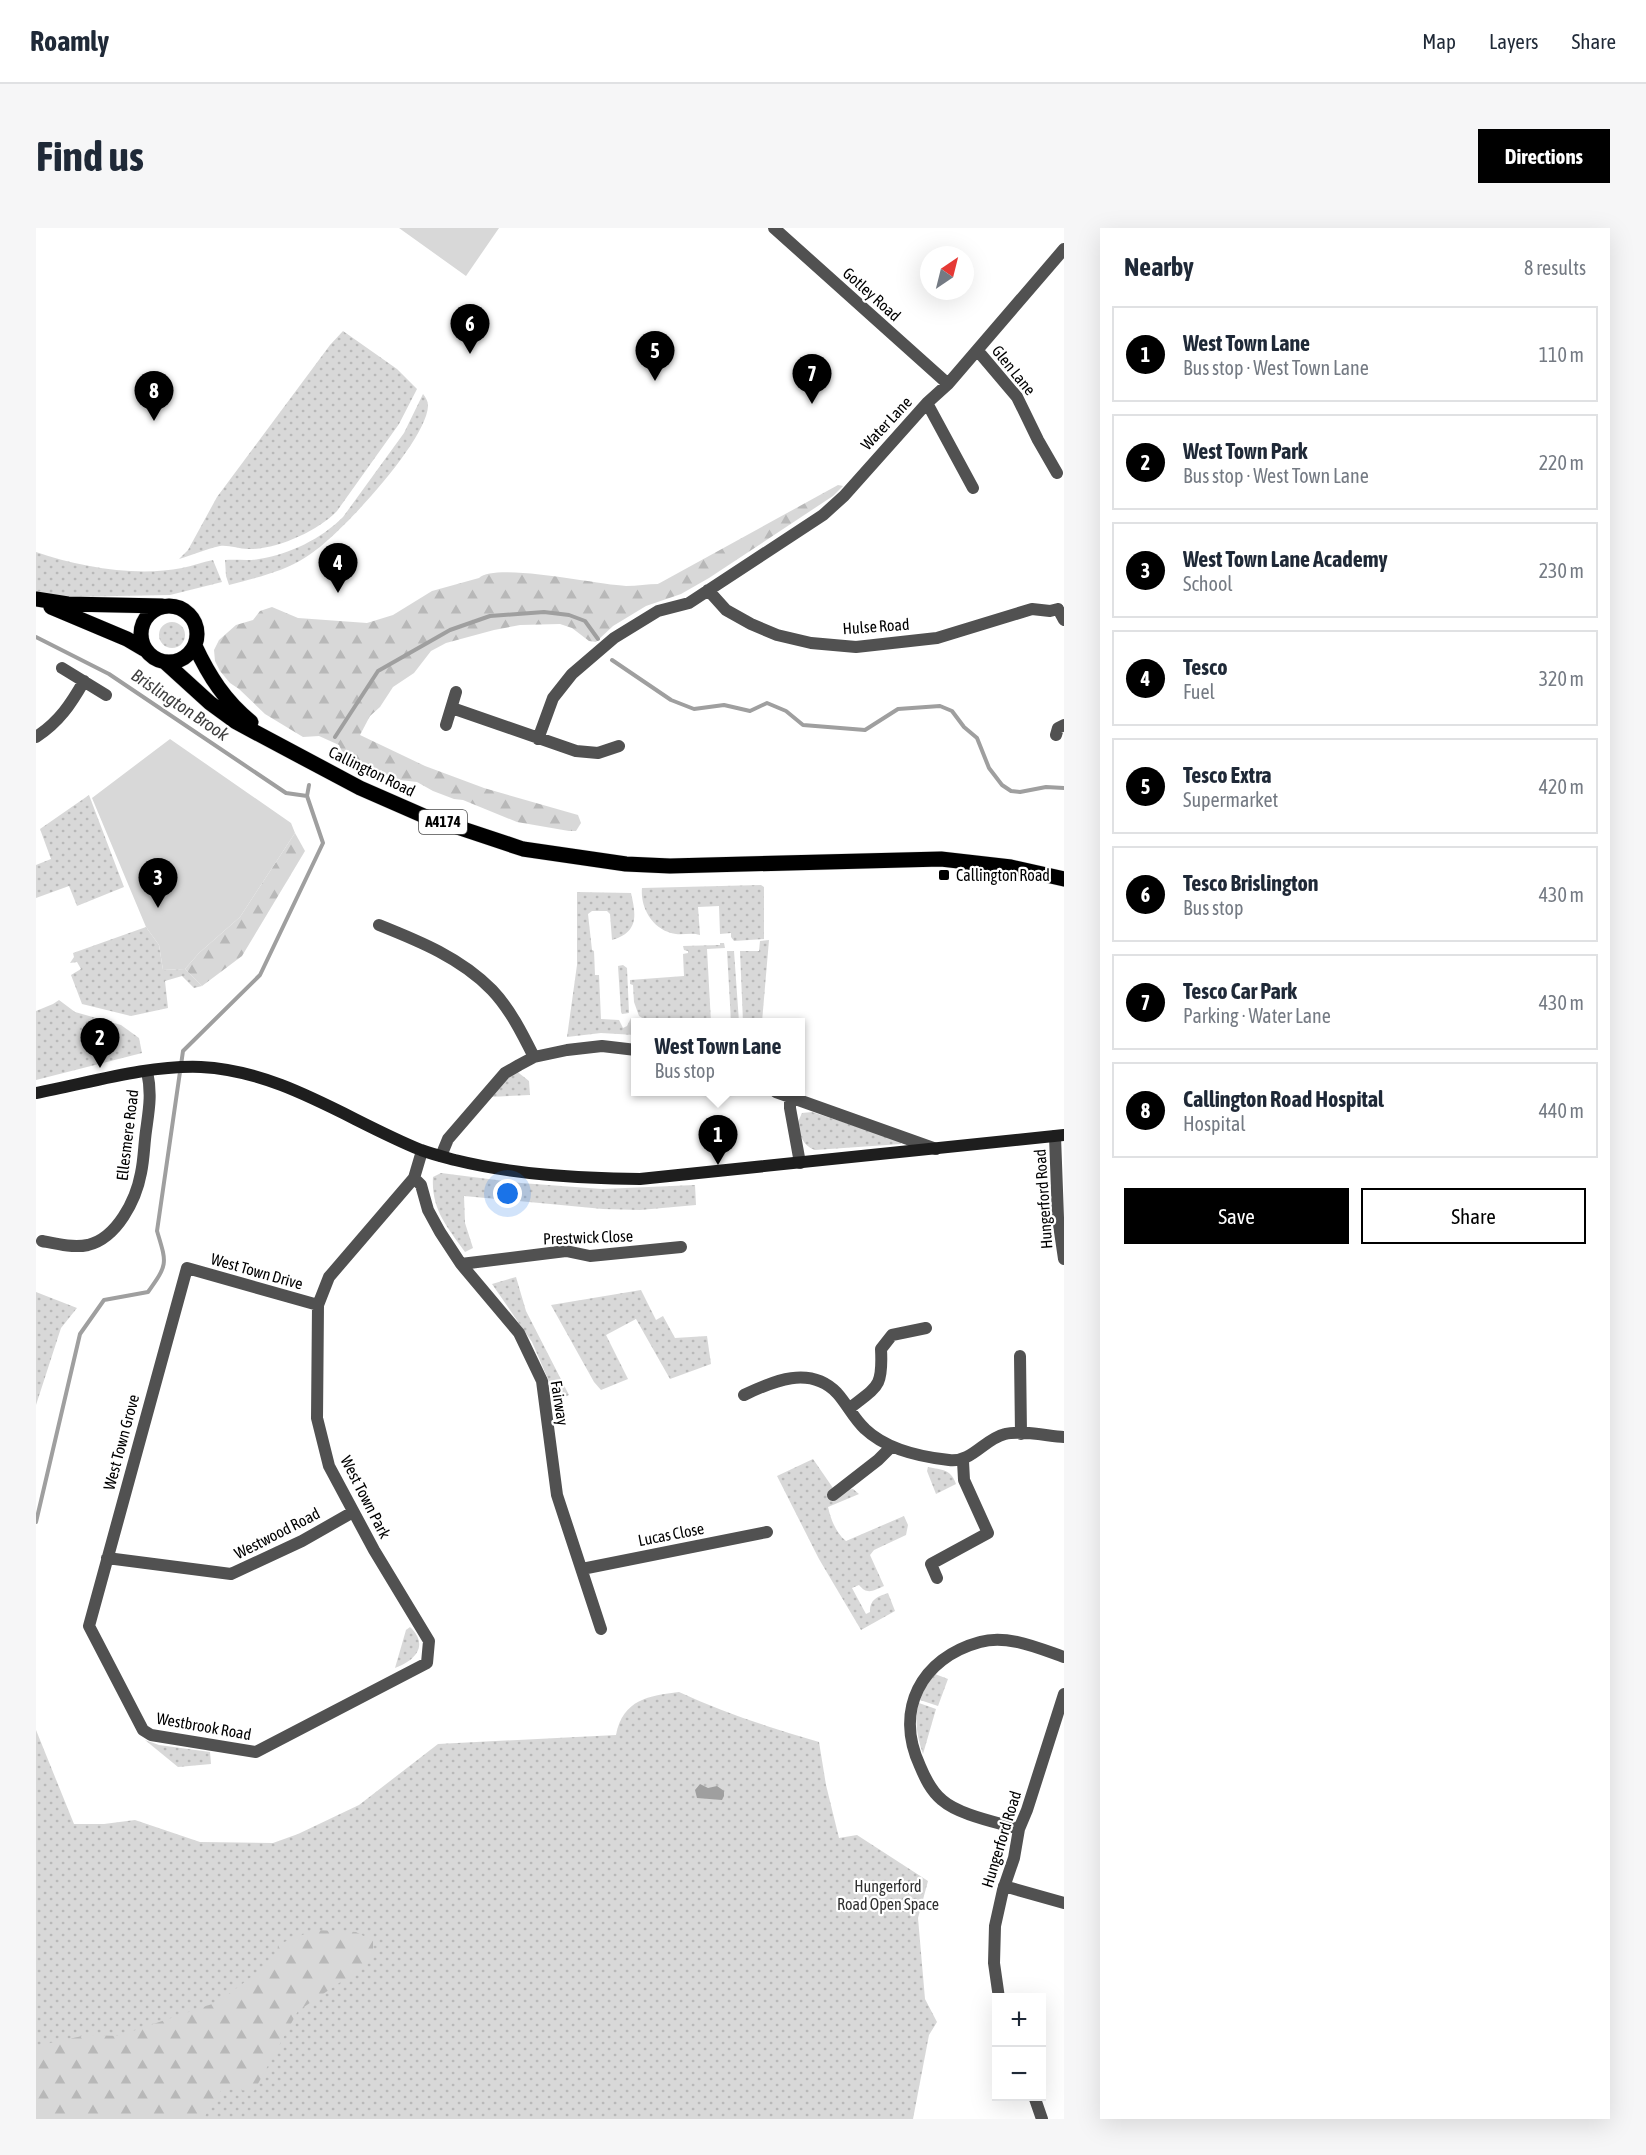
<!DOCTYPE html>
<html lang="en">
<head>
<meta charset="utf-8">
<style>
  :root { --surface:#fff; --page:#f6f6f7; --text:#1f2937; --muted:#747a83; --line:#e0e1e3; --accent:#000 }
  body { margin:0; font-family:"Asap Condensed",sans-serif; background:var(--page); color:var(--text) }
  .controls { position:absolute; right:18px; bottom:18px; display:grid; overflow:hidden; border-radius:0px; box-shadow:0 6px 24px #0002 }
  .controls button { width:54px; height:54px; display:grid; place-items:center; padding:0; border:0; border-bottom:2px solid var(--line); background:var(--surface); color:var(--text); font:30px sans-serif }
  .compass { position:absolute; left:884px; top:18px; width:54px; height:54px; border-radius:50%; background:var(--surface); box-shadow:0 6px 24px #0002; rotate:35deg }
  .you { position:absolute; left:472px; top:966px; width:21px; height:21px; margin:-15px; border:4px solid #fff; border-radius:50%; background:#1a73e8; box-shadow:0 0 0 9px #1a73e833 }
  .badge { display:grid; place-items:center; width:39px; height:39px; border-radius:50%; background:var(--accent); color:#fff; font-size:20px; font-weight:700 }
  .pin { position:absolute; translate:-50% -50px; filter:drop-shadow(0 2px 3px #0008) }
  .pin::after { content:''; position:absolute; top:32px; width:21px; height:18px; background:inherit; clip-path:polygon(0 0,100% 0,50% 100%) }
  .popup { position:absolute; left:595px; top:790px; width:174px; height:78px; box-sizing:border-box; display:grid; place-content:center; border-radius:0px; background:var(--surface); filter:drop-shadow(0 2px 4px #0005); font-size:20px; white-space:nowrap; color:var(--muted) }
  .popup b { font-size:22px; color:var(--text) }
  .popup::after { content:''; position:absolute; left:50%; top:100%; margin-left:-12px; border:12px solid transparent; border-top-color:var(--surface) }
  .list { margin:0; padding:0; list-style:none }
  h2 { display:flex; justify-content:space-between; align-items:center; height:78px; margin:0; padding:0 24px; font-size:26px }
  h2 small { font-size:20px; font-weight:400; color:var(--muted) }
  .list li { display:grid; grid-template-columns:39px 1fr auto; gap:18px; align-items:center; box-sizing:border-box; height:96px; margin:0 12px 12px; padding:0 12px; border:2px solid var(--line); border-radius:0px }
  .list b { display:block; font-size:22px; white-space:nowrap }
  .list p { margin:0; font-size:20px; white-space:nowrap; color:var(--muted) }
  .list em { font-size:20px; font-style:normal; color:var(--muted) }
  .actions { display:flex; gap:12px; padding:18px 24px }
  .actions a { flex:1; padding:14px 0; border:2px solid var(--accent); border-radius:0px; text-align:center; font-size:21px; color:var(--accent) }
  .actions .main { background:var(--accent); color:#fff }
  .map { position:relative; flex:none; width:1028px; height:1891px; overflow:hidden; border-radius:0px }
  header { display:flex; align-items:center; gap:36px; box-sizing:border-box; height:84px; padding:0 30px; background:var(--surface); border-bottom:2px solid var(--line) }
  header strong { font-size:28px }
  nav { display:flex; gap:33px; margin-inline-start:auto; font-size:21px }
  .intro { display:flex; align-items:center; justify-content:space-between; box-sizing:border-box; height:144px; padding:0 36px }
  h1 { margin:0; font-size:42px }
  .button { padding:15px 27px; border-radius:0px; background:var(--accent); color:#fff; font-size:21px; font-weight:700 }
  main { display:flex; gap:36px; padding:0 36px }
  aside { flex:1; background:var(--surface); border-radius:0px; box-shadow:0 6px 24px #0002 }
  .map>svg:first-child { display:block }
  .grass { fill:url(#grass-dots) }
  .forest { fill:url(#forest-firs) }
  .garden { fill:#d8d8d8 }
  .water { fill:#9f9f9f }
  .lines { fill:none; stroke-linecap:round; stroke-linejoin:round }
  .stream { stroke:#9f9f9f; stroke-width:4 }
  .primary-casing { stroke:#dbdbdb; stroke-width:16 }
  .minor { stroke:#515151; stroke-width:12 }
  .secondary { stroke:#1e1e1e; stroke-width:12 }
  .primary { stroke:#000; stroke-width:15 }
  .poi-dot { fill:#000; stroke:#fff; stroke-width:2 }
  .labels { text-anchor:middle; stroke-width:4.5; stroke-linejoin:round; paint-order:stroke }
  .shield { fill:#fff; stroke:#4c4c4c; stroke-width:1.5 }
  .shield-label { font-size:15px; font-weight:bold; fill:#000 }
  .street-label { font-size:16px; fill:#000; stroke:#fff }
  .poi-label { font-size:16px; fill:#000; stroke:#fff; text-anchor:start }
  .park-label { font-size:16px; fill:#2f2f2f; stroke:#fff }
  .water-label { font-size:18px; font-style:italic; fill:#404040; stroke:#fff }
</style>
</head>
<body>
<header>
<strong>Roamly</strong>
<nav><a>Map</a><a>Layers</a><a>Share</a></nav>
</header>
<div class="intro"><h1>Find us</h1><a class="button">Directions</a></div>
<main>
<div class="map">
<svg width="1028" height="1891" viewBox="0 0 1028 1891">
  <defs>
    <pattern id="grass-dots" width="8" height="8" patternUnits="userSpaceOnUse" patternTransform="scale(1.5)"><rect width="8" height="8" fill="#d8d8d8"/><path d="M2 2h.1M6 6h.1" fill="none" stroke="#b8b8b8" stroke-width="1.8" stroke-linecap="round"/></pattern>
    <pattern id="forest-firs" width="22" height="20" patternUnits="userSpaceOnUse" patternTransform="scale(1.5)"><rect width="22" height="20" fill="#d8d8d8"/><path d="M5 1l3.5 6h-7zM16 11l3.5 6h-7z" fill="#b8b8b8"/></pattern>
  </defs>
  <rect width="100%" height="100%" fill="#fff"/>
  <path class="grass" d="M 307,103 L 361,141 L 381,161 L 363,196 L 301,283 C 282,303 240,322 212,321 C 203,321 193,317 184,318 C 170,321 156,327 143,331 L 152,322 L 181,269 L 294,117 Z
    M 387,166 C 390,170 392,173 392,178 C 391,213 301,311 270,329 C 247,344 219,350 193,357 L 190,348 L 189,332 C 200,331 212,333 223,331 C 254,326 285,311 307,289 L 368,205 Z
    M 0,324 C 43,339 101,349 146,340 C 156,338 167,334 177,332 L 186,354 L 134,367 L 26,369 L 0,364 Z
    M123 407a13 13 0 1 1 26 0a13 13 0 1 1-26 0Z
    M 53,567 L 88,659 L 41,678 L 33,658 L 0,670 L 0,637 L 15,631 L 4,601 Z
    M 725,657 L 728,659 L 728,711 L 698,713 L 695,709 L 695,705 L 684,706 L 683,678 L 662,679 L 664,707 C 656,704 648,707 640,706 C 617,703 604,680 606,660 Z
    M 541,664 L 595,665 C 600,687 603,704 576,712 L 574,686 L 571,683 L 556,683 L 552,686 L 556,722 L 558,723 L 559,747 L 563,747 L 565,791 L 583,792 L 587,800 L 591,798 L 595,790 L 604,794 L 600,794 L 599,807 L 565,805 L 531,809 L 541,737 Z
    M 110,699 L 123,717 L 127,742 L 149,741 L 166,758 L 158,760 L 146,748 L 129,753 L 132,780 L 95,788 L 46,776 L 35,747 L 45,741 L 41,734 L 34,735 L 38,729 L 37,725 Z
    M 733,712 L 726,794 L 707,794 L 704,723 L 723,723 L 724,713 Z
    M 684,715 L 688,715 L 689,720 L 671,721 L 675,794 L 613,794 L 603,788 L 598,774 L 597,757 L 594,756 L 594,752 L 648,748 L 647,726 L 652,725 L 652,723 L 648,722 L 647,718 L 684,717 Z
    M 691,723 L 698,723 L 703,794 L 695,794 Z
    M 587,737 L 591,740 L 593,785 L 586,786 L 585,784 L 582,738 Z
    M 23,772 L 39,784 L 85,797 L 103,810 L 106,825 L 0,852 L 0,783 L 17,776 Z
    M 479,842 L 493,853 L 494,867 L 453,869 Z
    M 776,884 L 865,913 L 865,916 L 779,922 C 766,917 765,908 761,896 L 766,885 Z
    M 405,945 L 485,955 L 566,961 L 659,957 L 660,977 L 604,982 L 567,981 L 428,968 L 429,995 L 437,1020 L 429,1024 C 411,999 395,981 397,949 Z
    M 480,1049 L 490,1083 L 533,1167 L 518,1174 L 512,1151 L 496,1114 L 456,1056 Z
    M 605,1062 L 620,1092 L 627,1088 L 639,1110 L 671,1108 L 675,1136 L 634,1151 L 600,1091 L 570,1107 L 592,1151 L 565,1162 L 558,1154 L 515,1077 Z
    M 0,1064 L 41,1080 L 25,1100 L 0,1177 Z
    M 777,1231 L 797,1260 L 791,1265 L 797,1273 L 811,1262 L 817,1261 L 823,1266 L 792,1279 C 795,1292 800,1305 810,1313 L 868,1288 L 872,1297 L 870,1307 L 838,1322 L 834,1327 L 848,1358 C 837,1363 831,1367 823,1357 L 816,1360 L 830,1386 L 834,1384 C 834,1371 841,1369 852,1365 L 859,1383 L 825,1402 L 783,1331 L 741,1248 Z
    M 892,1239 C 906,1242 915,1241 920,1256 L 900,1266 L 891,1243 Z
    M 374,1399 C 394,1418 378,1433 359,1440 L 370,1402 Z
    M 899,1446 L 912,1451 L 902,1478 L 884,1472 L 889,1460 Z
    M 643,1464 C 688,1485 735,1500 783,1514 L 790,1557 L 803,1610 L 821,1607 L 892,1653 L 882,1690 L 889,1771 L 901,1794 L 893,1807 L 877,1891 L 0,1891 L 0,1502 L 38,1596 L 68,1596 L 99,1592 L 164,1614 L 237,1615 L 262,1606 L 323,1577 L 402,1516 L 580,1507 C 587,1471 613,1468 643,1464 Z
    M 883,1475 L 900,1481 L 887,1526 C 881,1509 878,1493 883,1475 Z
    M 109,1512 L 123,1517 L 174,1524 L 175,1536 L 142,1539 Z"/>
  <path class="forest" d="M 802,257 L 807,258 L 797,268 L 673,350 L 645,366 L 610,378 L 577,398 L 560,414 L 553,413 L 536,400 L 524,396 L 484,397 L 458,402 L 410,415 L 395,423 L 378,445 L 357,459 L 344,479 L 334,488 L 324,507 L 389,538 L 448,560 L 542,587 L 545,595 L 540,603 L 533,603 L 481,594 L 427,572 L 418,571 L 397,563 L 381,554 L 364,552 L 336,541 L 308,528 L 303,517 L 283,508 L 267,509 L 229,486 L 203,461 L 194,455 L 184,443 L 179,433 L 178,422 L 183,412 L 200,397 L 217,392 L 224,383 L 236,379 L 262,390 L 331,395 L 357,387 L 396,363 L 443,350 C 461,334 562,357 590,358 C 601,358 612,356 622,356 Z
    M 259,605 L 269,623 L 206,728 L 166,758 L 149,741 L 163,725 L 204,689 Z
    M 279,1702 L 320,1704 L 337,1713 L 337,1732 L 262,1783 L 218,1863 L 186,1861 L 167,1891 L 0,1891 L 0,1818 L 51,1807 L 82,1808 L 182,1774 L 238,1732 L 243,1716 Z"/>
  <path class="garden" d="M 363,0 L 463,0 L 430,48 Z
    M 134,511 L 255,595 L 259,605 L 204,689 L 163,725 L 149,741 L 127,742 L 123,717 L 110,699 L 56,570 Z"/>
  <path class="water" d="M 664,1556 L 672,1560 L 681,1558 L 688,1563 L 688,1568 L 686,1572 L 661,1570 L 659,1562 Z"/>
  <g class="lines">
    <path class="stream" d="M 0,409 L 73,446 L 250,565 L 271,568
      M 576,432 L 635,472 L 658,481 L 688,477 L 714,483 L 731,475 L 750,483 L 767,497 L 829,502 L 862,481 L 904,478 L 916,483 L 928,499 L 941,510 L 953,540 L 966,557 L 975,563 L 984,564 L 1010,559 L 1028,560
      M 299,509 L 342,443 L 414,402 L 454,388 L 508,384 L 533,387 L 549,393 L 562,411
      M 0,1294 L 44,1106 L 68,1072 L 112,1064 C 132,1036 131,1036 121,1003 L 147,823 L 224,747 L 287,615 L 271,568 L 273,557"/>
    <defs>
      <path id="primary" d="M 0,371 L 32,376 L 126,378
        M105 406a28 28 0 1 1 56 0a28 28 0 1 1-56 0Z
        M 15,379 L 91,411 L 108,421
        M 159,418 C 173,448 189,473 215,494
        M 130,435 L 174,475 L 200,494 L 324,560 L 388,588 L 487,621 L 590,636 L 634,638 L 905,631 L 975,639 L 1028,651"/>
    </defs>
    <use href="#primary" class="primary-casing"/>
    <path class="minor" d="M 738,0 L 912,156
      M 942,123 L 981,169 L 1002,212 L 1021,245
      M 891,175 L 937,260
      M 672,362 L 690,382 L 715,396 L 741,407 L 775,415 L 820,419 L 901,410 L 996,381 L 1014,383 L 1022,381
      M 1022,381 L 1028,392
      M 26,440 L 70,467
      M 416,480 L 540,523 L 562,525 L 583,518
      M 410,497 L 420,464
      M 1020,507 L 1022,500 L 1028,497
      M 0,509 C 23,494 35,476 48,453
      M 502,511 L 517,470 L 536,446 L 578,410 L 622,383 L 653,375 L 787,287 L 808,268 L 891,175 L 912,156 L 1028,21
      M 343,697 C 383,713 425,730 456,762 C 474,781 486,805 498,829
      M 740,864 L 900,921
      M 754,868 L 754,880 L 764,935
      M 1019,908 L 1022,990 L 1028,1031
      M 405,928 L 412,911 L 469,845 L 483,837 L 498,829 L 531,822 L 566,818 L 600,822
      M 378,950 L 385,957 L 392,982 L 404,1004 L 425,1036 L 483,1105 L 506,1153 L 521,1267 L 565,1401
      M 6,1013 C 21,1016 37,1020 52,1017 C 81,1010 100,972 105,945 C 108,931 108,917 110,903 C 113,881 116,866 111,843
      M 425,1036 L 530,1023 L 554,1028 L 645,1019
      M 282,1077 L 151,1040 L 53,1398 L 107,1502 L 115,1507 L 220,1524 L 391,1435 L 393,1413 L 338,1322 L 293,1238 L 281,1190 L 282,1077 L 293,1049 L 378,950 L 386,923
      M 984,1128 L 985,1206
      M 708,1167 C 737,1153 774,1137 801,1165 C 811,1176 818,1191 829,1201 C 850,1221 885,1229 913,1232 C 936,1235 948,1211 969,1206 C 984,1202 1012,1208 1028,1209
      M 814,1180 C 842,1158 847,1159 845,1121 L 856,1107 L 890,1100
      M 797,1267 L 842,1232 L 855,1219
      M 71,1330 L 195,1346 L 266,1313 L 317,1284
      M 546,1341 L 731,1304
      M 901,1350 L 895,1336 L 952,1305 L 928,1252 L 927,1233
      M 983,1601 C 960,1594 923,1587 906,1572 C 895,1563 889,1550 884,1538 C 858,1482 885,1430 944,1414 C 971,1406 1002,1420 1028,1429
      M 968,1658 L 1028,1675
      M 963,1770 L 958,1735 L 959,1698 L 967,1662 L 978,1630 L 983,1601 L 991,1582 L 1028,1466
      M 998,1868 L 1006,1891"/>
    <path class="secondary" d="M 0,865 C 53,855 111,837 165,839 C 246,843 313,893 385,922 C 396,926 408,929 419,932 C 480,947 542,950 604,951 L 1028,907"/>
    <use href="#primary" class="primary"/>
  </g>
  <rect class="poi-dot" x="902" y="641" width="12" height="12" rx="3"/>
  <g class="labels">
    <rect class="shield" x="383" y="582" width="48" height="24" rx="4.5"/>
    <g class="shield-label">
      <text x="407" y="599">A4174</text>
    </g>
    <g class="street-label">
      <text transform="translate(836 66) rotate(42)" y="6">Gotley Road</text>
      <text transform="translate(978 142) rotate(51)" y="6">Glen Lane</text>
      <text transform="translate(850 195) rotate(-47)" y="6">Water Lane</text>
      <text transform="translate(840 398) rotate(-4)" y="6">Hulse Road</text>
      <text transform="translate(336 543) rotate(26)" y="6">Callington Road</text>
      <text transform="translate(91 907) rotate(-83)" y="6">Ellesmere Road</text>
      <text transform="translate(1007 971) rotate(-94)" y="6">Hungerford Road</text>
      <text transform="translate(552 1009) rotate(-2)" y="6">Prestwick Close</text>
      <text transform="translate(221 1043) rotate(16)" y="6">West Town Drive</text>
      <text transform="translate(524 1175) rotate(81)" y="6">Fairway</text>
      <text transform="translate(85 1214) rotate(-75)" y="6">West Town Grove</text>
      <text transform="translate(330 1269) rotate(63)" y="6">West Town Park</text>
      <text transform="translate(241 1305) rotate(-27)" y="6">Westwood Road</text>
      <text transform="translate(635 1306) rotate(-11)" y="6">Lucas Close</text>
      <text transform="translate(168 1498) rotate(10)" y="6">Westbrook Road</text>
      <text transform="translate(965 1611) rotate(-73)" y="6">Hungerford Road</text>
    </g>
    <g class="poi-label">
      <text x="920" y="653">Callington Road</text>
    </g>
    <g class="park-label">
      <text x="852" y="1664">Hungerford<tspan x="852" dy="18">Road Open Space</tspan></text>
    </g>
    <g class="water-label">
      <text transform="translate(144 477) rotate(34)" y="6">Brislington Brook</text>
    </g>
  </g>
</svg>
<div class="controls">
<button>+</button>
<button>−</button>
</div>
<svg class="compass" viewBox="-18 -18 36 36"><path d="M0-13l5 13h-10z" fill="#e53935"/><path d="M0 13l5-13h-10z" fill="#747a83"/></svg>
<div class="you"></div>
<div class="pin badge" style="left:682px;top:937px">1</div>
<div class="popup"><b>West Town Lane</b>Bus stop</div>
<div class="pin badge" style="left:64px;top:840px">2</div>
<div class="pin badge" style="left:122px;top:680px">3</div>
<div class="pin badge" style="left:302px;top:365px">4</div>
<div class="pin badge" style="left:619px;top:153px">5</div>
<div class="pin badge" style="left:434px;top:126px">6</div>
<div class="pin badge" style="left:776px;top:176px">7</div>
<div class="pin badge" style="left:118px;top:193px">8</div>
</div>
<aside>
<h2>Nearby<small>8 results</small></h2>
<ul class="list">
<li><span class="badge">1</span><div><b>West Town Lane</b><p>Bus stop · West Town Lane</p></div><em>110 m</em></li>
<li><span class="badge">2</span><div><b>West Town Park</b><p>Bus stop · West Town Lane</p></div><em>220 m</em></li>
<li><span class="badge">3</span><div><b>West Town Lane Academy</b><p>School</p></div><em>230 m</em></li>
<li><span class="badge">4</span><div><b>Tesco</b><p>Fuel</p></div><em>320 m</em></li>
<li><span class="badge">5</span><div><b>Tesco Extra</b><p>Supermarket</p></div><em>420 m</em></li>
<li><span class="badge">6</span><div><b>Tesco Brislington</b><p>Bus stop</p></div><em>430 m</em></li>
<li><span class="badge">7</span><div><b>Tesco Car Park</b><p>Parking · Water Lane</p></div><em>430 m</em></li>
<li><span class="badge">8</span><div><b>Callington Road Hospital</b><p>Hospital</p></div><em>440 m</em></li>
</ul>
<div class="actions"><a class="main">Save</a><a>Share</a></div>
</aside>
</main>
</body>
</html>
